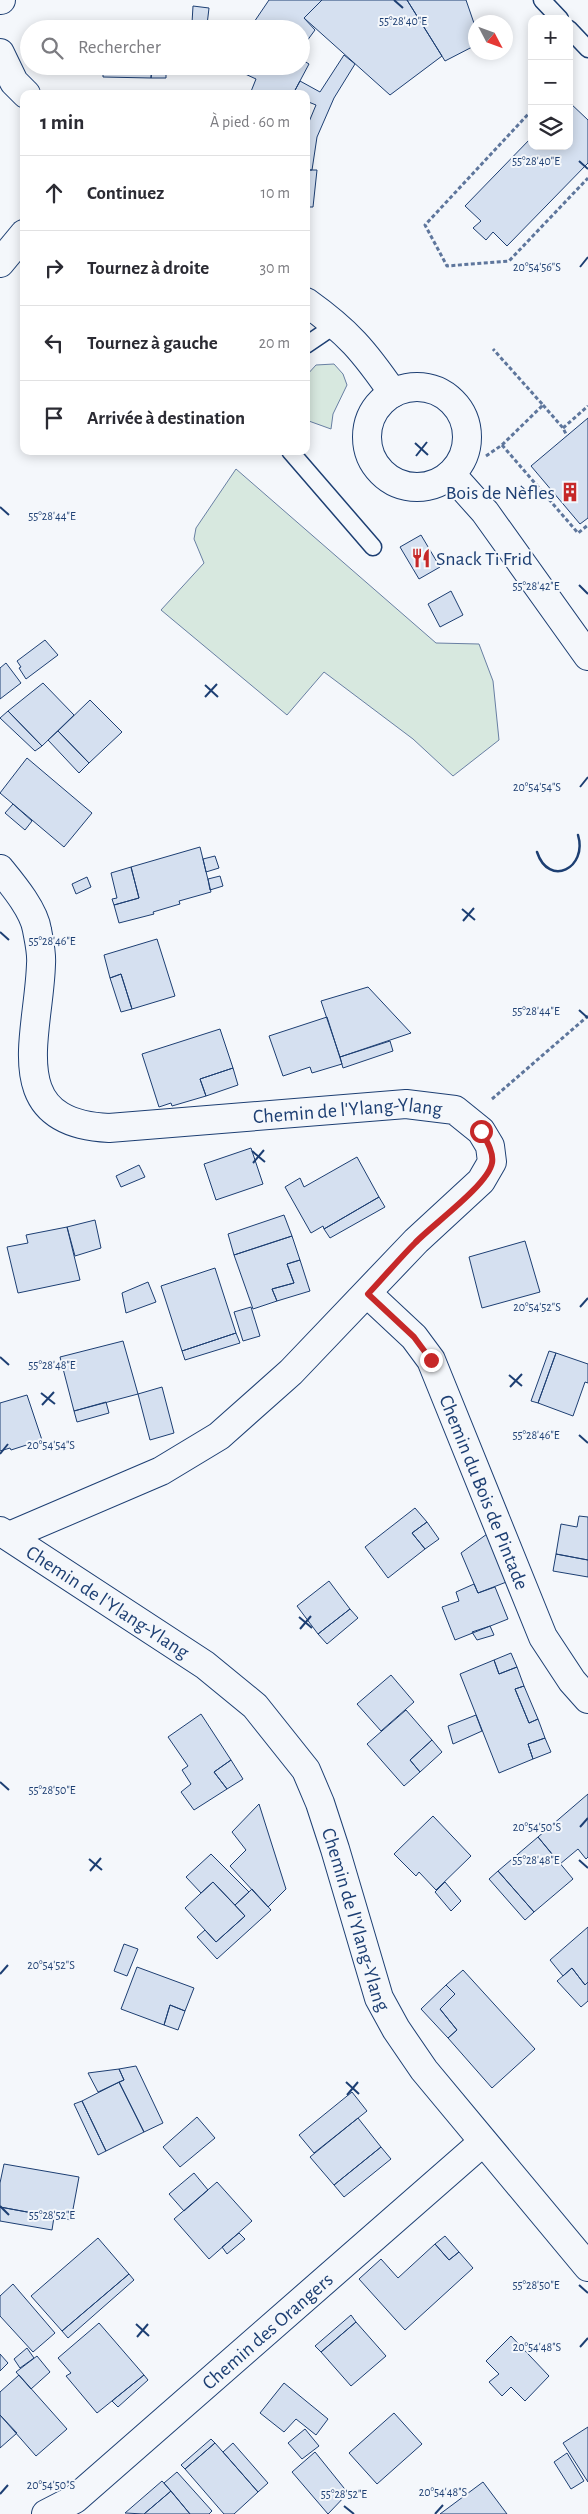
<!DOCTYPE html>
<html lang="fr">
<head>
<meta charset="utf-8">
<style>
  :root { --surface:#fff; --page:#f7f7f7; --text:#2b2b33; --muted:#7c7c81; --line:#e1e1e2 }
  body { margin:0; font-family:"Alegreya Sans",sans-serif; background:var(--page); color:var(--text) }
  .controls { position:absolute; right:15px; top:15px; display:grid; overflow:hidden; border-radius:10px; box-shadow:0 2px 12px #0003 }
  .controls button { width:45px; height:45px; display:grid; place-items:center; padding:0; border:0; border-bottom:1px solid var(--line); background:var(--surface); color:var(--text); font:25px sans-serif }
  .compass { position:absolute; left:468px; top:15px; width:45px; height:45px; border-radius:50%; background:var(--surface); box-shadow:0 2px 12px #0003; rotate:131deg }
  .stop { position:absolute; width:15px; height:15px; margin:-11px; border:4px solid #c62828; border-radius:50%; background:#fff }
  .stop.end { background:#c62828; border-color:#fff; box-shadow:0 1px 5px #0008 }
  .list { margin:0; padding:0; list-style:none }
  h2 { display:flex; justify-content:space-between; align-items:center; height:65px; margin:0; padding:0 20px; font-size:21px }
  h2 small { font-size:16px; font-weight:400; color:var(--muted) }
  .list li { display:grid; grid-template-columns:32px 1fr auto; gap:15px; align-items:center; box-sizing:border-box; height:75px; padding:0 20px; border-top:1px solid var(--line) }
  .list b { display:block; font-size:19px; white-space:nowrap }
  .list em { font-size:16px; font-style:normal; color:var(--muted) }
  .icon { flex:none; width:28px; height:28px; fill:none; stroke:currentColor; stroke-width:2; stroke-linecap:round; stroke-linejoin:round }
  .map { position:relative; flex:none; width:588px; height:2514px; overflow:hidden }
  .search { position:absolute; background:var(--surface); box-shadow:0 2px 12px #0003; left:20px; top:20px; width:290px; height:55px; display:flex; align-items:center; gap:12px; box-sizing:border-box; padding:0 18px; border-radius:28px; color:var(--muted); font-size:19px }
  .panel { position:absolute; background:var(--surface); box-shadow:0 2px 12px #0003; left:20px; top:90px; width:290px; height:365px; border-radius:10px }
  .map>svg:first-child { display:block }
  .green { fill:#d7e8df; stroke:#687fa3 }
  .building { fill:#d5e0f0; stroke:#1d3f73 }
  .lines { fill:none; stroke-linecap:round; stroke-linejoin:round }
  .lane-casing { stroke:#1d3f73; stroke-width:19 }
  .street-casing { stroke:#1d3f73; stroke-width:30 }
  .path { stroke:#5e769c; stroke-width:3; stroke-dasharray:4 2.5; stroke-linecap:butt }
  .lane { stroke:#f4f7fb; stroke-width:16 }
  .street { stroke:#f4f7fb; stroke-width:28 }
  .wall { stroke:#1d3f73; stroke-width:2.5 }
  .route { stroke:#c62828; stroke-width:6 }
  .ticks { fill:none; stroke:#1d3f73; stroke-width:2 }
  .labels { text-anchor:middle; stroke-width:4; stroke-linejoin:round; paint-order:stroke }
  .poi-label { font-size:20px; fill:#1d3f73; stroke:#f4f7fb; text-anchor:end }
  .street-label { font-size:20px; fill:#1d3f73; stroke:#f4f7fb }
  .ticks-label { font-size:12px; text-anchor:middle; fill:#1d3f73; stroke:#f4f7fb; stroke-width:4; stroke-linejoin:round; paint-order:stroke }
</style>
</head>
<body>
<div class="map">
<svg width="588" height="2514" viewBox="0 0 588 2514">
  <rect width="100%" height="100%" fill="#f4f7fb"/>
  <path class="green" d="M 334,364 L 343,374 L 347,385 L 333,414 L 331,429 L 306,420 L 306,376 L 316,365 Z
    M 236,469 L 436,643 L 479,644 L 493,681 L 499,740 L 453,776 L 413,739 L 324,672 L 287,715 L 161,610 L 204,563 L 194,539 L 196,528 Z"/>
  <path class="building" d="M 269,0 L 322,0 L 304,18 L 315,30 L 301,49 L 301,29 L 250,28 Z
    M 322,0 L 407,0 L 442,56 L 390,95 L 304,18 Z
    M 407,0 L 466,0 L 476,29 L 476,45 L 445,61 Z
    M 193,6 L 209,8 L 207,25 L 192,23 Z
    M 104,23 L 160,25 L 160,29 L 104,29 Z
    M 344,55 L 355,64 L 334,98 L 317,137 L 312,170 L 306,170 L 306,129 L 316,105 L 306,101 L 306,94 L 293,94 L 300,81 L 320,92 Z
    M 301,59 L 309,64 L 293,94 L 250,94 L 256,79 L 243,73 L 247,66 L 301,66 Z
    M 103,66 L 152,66 L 151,78 L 103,77 Z
    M 152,66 L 166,66 L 166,78 L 151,78 Z
    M 569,102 L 588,120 L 588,163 L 507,246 L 493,232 L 486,240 L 473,228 L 481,221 L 465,206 L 532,137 L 532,146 L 569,146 Z
    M 306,170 L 317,170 L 313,207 L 306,207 Z
    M 588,418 L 588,518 L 580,524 L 531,466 Z
    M 421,535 L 440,567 L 419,579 L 400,547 Z
    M 451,591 L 463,615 L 440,627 L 428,604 Z
    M 45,640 L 58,655 L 26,679 L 19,668 L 21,667 L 17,661 Z
    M 6,663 L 21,683 L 0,699 L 0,668 Z
    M 43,683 L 74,715 L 42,746 L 8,711 Z
    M 90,700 L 122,732 L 89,763 L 58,731 Z
    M 8,711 L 42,746 L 35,751 L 0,718 Z
    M 58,731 L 89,763 L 79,773 L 48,740 Z
    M 27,758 L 92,813 L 64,847 L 0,793 Z
    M 13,804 L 32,821 L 25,830 L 5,813 Z
    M 200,847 L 211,892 L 179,901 L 180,904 L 153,912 L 154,914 L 119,923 L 114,905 L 139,898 L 131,867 Z
    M 215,856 L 219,868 L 206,872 L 203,859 Z
    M 131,867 L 139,898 L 114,905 L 112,899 L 117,898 L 111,873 Z
    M 220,876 L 223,886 L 210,890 L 208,879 Z
    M 87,877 L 91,887 L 76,894 L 72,884 Z
    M 157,939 L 175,996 L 132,1009 L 121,974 L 110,978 L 104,955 Z
    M 121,974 L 132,1009 L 121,1012 L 110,978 Z
    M 368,987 L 411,1033 L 340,1057 L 321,1001 Z
    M 327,1017 L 342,1064 L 312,1073 L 310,1067 L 283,1076 L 269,1036 Z
    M 220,1029 L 233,1068 L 200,1079 L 206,1096 L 172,1106 L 171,1103 L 159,1107 L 142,1054 Z
    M 390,1041 L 393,1051 L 343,1068 L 340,1057 Z
    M 233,1068 L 238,1085 L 206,1096 L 200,1079 Z
    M 251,1148 L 263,1184 L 216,1200 L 204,1164 Z
    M 357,1157 L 379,1197 L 324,1229 L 323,1226 L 311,1233 L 285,1187 L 300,1178 L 304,1187 Z
    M 139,1165 L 145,1177 L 121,1187 L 116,1176 Z
    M 379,1197 L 385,1207 L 330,1238 L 324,1229 Z
    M 284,1215 L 292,1236 L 234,1255 L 228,1234 Z
    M 95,1220 L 101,1248 L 75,1256 L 67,1227 Z
    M 67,1227 L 80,1280 L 18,1293 L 7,1247 L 28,1243 L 26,1235 Z
    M 292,1236 L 300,1260 L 287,1264 L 294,1283 L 272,1289 L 277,1301 L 253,1309 L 234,1255 Z
    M 525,1241 L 540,1292 L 482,1308 L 469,1257 Z
    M 300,1260 L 310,1291 L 277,1301 L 272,1289 L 294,1283 L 287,1264 Z
    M 215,1268 L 236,1333 L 182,1351 L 161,1286 Z
    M 148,1282 L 156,1302 L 126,1313 L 122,1293 Z
    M 251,1307 L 260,1336 L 243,1341 L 234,1312 Z
    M 236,1333 L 240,1343 L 185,1360 L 182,1351 Z
    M 123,1341 L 138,1394 L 74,1411 L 60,1357 Z
    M 549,1351 L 556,1353 L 538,1403 L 531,1401 Z
    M 556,1353 L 588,1364 L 588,1383 L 585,1382 L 573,1416 L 538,1403 Z
    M 162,1387 L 174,1433 L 150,1440 L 138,1394 Z
    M 27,1395 L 42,1440 L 11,1450 L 10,1448 L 0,1451 L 0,1403 Z
    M 106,1402 L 109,1413 L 77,1422 L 74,1411 Z
    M 415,1508 L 427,1522 L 412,1533 L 425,1549 L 388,1578 L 365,1547 Z
    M 579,1516 L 588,1517 L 588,1560 L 556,1554 L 561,1524 L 577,1527 Z
    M 427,1522 L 439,1539 L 425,1549 L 412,1533 Z
    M 487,1534 L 509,1581 L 478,1593 L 461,1553 Z
    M 556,1554 L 588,1560 L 588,1577 L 553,1571 Z
    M 329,1581 L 350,1609 L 318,1634 L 297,1606 Z
    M 474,1584 L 478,1593 L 495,1587 L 508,1619 L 455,1640 L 442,1607 L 459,1601 L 456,1592 Z
    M 350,1609 L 358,1618 L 327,1644 L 318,1634 Z
    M 490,1626 L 494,1635 L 477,1640 L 472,1632 Z
    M 511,1653 L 517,1667 L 499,1674 L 494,1660 Z
    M 494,1660 L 499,1674 L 517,1667 L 524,1686 L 515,1689 L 529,1723 L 538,1719 L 545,1738 L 528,1744 L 533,1759 L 499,1773 L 460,1674 Z
    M 391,1675 L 414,1702 L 381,1731 L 357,1704 Z
    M 524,1686 L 538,1719 L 529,1723 L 515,1689 Z
    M 406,1710 L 432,1740 L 410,1760 L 420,1772 L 404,1786 L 367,1744 Z
    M 201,1714 L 231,1760 L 214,1772 L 227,1789 L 194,1810 L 181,1792 L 191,1784 L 182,1770 L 188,1766 L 168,1737 Z
    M 476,1715 L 482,1731 L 453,1744 L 448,1726 Z
    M 545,1738 L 551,1752 L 533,1759 L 528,1744 Z
    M 432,1740 L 442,1752 L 420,1772 L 410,1760 Z
    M 231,1760 L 243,1779 L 227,1789 L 214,1772 Z
    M 588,1794 L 588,1857 L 586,1859 L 578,1849 L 560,1864 L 538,1837 Z
    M 259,1804 L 286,1889 L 268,1907 L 230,1866 L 246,1850 L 232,1832 Z
    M 433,1816 L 471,1856 L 436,1890 L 419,1872 L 416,1876 L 394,1854 Z
    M 538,1837 L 573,1879 L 534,1912 L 498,1871 Z
    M 211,1854 L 249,1892 L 235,1905 L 213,1882 L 201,1893 L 186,1877 Z
    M 498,1871 L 534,1912 L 525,1920 L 489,1879 Z
    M 213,1882 L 245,1916 L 216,1942 L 185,1908 Z
    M 445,1882 L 461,1901 L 451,1911 L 435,1892 Z
    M 252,1889 L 271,1910 L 217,1959 L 197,1937 L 205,1930 L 216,1942 L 245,1916 L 235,1905 Z
    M 588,1927 L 588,1982 L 585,1985 L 572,1968 L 563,1976 L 550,1960 Z
    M 124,1944 L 138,1949 L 127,1976 L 114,1971 Z
    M 137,1967 L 194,1988 L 185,2011 L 170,2005 L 164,2025 L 121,2009 Z
    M 572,1968 L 585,1985 L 588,1982 L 588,2001 L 581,2007 L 557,1981 Z
    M 463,1970 L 535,2049 L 492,2088 L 448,2038 L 457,2030 L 440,2009 L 455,1994 L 446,1985 Z
    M 446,1985 L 455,1994 L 440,2009 L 457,2030 L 448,2038 L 421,2009 Z
    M 170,2005 L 185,2011 L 178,2030 L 164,2025 Z
    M 136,2066 L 163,2123 L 144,2132 L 119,2082 L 124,2080 L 119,2069 Z
    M 119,2069 L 124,2080 L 98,2092 L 88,2073 Z
    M 119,2082 L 144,2132 L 106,2151 L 82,2101 Z
    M 352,2092 L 367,2111 L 314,2153 L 299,2135 Z
    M 82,2101 L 106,2151 L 98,2155 L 74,2104 Z
    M 197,2117 L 215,2138 L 180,2167 L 163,2147 Z
    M 358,2118 L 381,2147 L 334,2185 L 310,2157 Z
    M 381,2147 L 391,2159 L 344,2197 L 334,2185 Z
    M 4,2164 L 79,2177 L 71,2220 L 0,2207 L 0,2183 Z
    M 194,2173 L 208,2190 L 184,2211 L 169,2194 Z
    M 217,2182 L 252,2221 L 209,2259 L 174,2219 Z
    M 0,2207 L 54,2217 L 52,2230 L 0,2221 Z
    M 239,2233 L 245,2239 L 227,2254 L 222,2247 Z
    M 445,2236 L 459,2252 L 449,2260 L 435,2244 Z
    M 98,2238 L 129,2274 L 62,2331 L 31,2296 Z
    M 435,2244 L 449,2260 L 459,2252 L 473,2268 L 405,2330 L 359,2279 L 381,2259 L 398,2278 Z
    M 129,2274 L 134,2280 L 68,2338 L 62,2331 Z
    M 13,2284 L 55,2333 L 33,2352 L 0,2316 L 0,2296 Z
    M 351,2315 L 356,2322 L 321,2352 L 315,2346 Z
    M 356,2322 L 386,2356 L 351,2386 L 321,2352 Z
    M 99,2323 L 144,2375 L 97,2413 L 66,2376 L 71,2373 L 58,2358 Z
    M 511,2336 L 549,2376 L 525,2401 L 511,2387 L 502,2396 L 489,2382 L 499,2374 L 486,2361 Z
    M 27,2348 L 34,2358 L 20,2368 L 14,2359 Z
    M 0,2354 L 8,2363 L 0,2371 Z
    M 37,2356 L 50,2372 L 31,2389 L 16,2372 Z
    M 19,2375 L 67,2429 L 36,2456 L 0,2415 L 0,2392 Z
    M 144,2375 L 148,2380 L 118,2407 L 112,2401 Z
    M 284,2383 L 328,2419 L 316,2435 L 296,2419 L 284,2432 L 260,2413 Z
    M 394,2413 L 422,2444 L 377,2484 L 349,2453 Z
    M 0,2415 L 17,2433 L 0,2448 Z
    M 588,2427 L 588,2482 L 563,2443 Z
    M 305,2429 L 319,2446 L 302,2459 L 288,2443 Z
    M 211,2439 L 215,2443 L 185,2469 L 181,2465 Z
    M 215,2443 L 258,2492 L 234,2514 L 224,2514 L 185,2469 Z
    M 233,2443 L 268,2483 L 258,2492 L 223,2452 Z
    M 315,2452 L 348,2493 L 328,2514 L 292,2472 Z
    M 567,2453 L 584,2481 L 571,2489 L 554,2462 Z
    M 177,2472 L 212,2511 L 209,2514 L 190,2514 L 164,2483 Z
    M 162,2481 L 171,2491 L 144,2514 L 125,2513 Z
    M 483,2482 L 507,2514 L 440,2514 Z
    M 171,2491 L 190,2514 L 144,2514 Z"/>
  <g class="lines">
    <defs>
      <path id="lane" d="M 542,0 L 560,19
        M 569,29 L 588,49
        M 306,345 L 337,324
        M 290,451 L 373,547"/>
      <g id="street">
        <path d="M 0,0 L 1,0"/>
        <path d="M 0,53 L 14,82 L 26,94"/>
        <path d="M 0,263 L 24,234"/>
        <path d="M 306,302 C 348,332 364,351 393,393"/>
        <circle cx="417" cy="437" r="50"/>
        <path d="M 451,474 L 485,512 L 588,656"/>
        <path id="s1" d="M 0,869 C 13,885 34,910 37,930 C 39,941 42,953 41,964 C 39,1035 1,1123 109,1128 L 406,1104 L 455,1110 L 481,1131 L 490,1146 L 492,1162 L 481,1181 L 416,1241 L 291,1372 L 219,1436 L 161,1471 L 9,1536"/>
        <path id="s2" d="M 368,1294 L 414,1337 L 431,1360 L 543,1637 L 572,1681 L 588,1699"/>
        <path id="s3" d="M 0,1531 L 205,1665 L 255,1706 L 306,1770 L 320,1803 L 335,1849 L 379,1998 L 396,2029 L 424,2070 L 588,2267"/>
        <path id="s4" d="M 46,2514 L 75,2499 L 483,2142"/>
      </g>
    </defs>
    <use href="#lane" class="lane-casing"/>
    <use href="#street" class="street-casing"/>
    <path class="path" d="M 532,110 L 425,225 L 447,266 L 509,261 L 588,178
      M 543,405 L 563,428 L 567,436
      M 563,428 L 588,406
      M 502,445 L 578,533 L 588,525
      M 486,456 L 502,445 L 543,405 L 493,349
      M 492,1099 L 588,1016"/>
    <use href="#lane" class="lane"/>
    <use href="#street" class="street"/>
    <path class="wall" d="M 537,852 C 549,888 588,868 578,835"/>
  </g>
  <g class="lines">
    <path class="route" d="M 431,1360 L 414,1337 L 368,1294 C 384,1277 399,1259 415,1243 C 432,1225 488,1185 492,1163 C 494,1152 486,1140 481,1131"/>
  </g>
  <path class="ticks" d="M 394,0 L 403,8M 579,161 L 588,169M 580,267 L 588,257M 415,443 L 428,455M 416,456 L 427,442M 0,507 L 9,515M 579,585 L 588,594M 205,685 L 218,697M 205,697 L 217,684M 580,787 L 588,777M 462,909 L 475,920M 463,921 L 474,908M 0,932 L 9,940M 579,1010 L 588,1018M 252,1151 L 265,1162M 253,1163 L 264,1150M 580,1307 L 588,1298M 0,1357 L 9,1365M 509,1375 L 522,1386M 510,1387 L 522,1374M 41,1393 L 55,1404M 42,1405 L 54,1392M 579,1435 L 588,1443M 0,1454 L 8,1444M 299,1617 L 312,1628M 300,1629 L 311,1616M 0,1782 L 9,1790M 580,1827 L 588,1818M 89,1859 L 102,1870M 579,1860 L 588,1868M 90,1871 L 101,1858M 0,1974 L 8,1965M 346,2082 L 359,2094M 347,2095 L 358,2082M 0,2206 L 9,2215M 579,2285 L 588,2293M 136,2324 L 149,2336M 137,2337 L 148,2324M 580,2347 L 588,2338M 0,2494 L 8,2485M 344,2506 L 354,2514M 435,2514 L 443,2505"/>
  <defs>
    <symbol id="building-bare" viewBox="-9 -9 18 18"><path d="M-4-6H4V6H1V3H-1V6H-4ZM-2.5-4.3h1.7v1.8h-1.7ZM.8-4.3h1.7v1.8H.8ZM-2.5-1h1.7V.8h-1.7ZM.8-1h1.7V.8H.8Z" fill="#c62828" stroke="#f4f7fb" stroke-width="2.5" paint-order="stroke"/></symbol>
    <symbol id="restaurant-bare" viewBox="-9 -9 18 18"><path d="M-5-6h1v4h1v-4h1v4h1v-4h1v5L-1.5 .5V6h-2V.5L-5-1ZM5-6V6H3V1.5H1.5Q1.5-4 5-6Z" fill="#c62828" stroke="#f4f7fb" stroke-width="2.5" paint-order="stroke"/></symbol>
  </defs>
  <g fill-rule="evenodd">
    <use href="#building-bare" x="556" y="478" width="28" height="28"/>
    <use href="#restaurant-bare" x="407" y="544" width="28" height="28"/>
  </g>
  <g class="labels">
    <g class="poi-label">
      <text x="555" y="499">Bois de Nèfles</text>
      <text x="436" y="565" text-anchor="start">Snack Ti Frid</text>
    </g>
    <g class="street-label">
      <text dy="7" stroke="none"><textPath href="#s1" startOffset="558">Chemin de l'Ylang-Ylang</textPath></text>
      <text dy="7" stroke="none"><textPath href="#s2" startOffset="234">Chemin du Bois de Pintade</textPath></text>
      <text dy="7" stroke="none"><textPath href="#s3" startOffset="129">Chemin de l'Ylang-Ylang</textPath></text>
      <text dy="7" stroke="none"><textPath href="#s3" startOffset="549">Chemin de l'Ylang-Ylang</textPath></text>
      <text dy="7" stroke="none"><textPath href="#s4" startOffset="288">Chemin des Orangers</textPath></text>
    </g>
  </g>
  <g class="ticks-label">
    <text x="403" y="25">55°28'40"E</text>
    <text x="536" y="165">55°28'40"E</text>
    <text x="537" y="271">20°54'56"S</text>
    <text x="52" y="520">55°28'44"E</text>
    <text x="536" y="590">55°28'42"E</text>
    <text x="537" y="791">20°54'54"S</text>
    <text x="52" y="945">55°28'46"E</text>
    <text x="536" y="1015">55°28'44"E</text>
    <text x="537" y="1311">20°54'52"S</text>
    <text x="52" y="1369">55°28'48"E</text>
    <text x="536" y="1439">55°28'46"E</text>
    <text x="51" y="1449">20°54'54"S</text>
    <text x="52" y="1794">55°28'50"E</text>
    <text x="537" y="1831">20°54'50"S</text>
    <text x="536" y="1864">55°28'48"E</text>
    <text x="51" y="1969">20°54'52"S</text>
    <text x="52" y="2219">55°28'52"E</text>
    <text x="536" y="2289">55°28'50"E</text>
    <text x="537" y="2351">20°54'48"S</text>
    <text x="51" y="2489">20°54'50"S</text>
    <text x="443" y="2496">20°54'48"S</text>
    <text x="344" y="2498">55°28'52"E</text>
  </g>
</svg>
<div class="controls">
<button>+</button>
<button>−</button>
<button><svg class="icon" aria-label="layers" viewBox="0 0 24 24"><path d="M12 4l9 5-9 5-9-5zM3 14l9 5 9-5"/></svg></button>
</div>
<svg class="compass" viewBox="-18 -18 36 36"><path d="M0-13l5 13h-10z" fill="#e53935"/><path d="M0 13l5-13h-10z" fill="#7c7c81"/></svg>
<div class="stop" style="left:481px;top:1131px"></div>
<div class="stop end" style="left:431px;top:1360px"></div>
<div class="search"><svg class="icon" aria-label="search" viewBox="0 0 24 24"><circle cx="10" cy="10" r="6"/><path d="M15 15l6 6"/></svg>Rechercher</div>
<section class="panel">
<h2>1 min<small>À pied · 60 m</small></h2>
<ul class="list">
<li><svg class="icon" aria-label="ahead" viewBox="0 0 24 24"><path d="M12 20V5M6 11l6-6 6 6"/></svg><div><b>Continuez</b></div><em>10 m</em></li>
<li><svg class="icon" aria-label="right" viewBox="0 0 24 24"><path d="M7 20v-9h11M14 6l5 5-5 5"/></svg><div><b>Tournez à droite</b></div><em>30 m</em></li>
<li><svg class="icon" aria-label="left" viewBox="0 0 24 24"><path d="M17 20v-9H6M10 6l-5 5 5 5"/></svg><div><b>Tournez à gauche</b></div><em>20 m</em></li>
<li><svg class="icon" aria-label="arrive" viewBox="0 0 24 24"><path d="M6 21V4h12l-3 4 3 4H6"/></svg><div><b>Arrivée à destination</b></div></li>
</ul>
</section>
</div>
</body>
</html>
